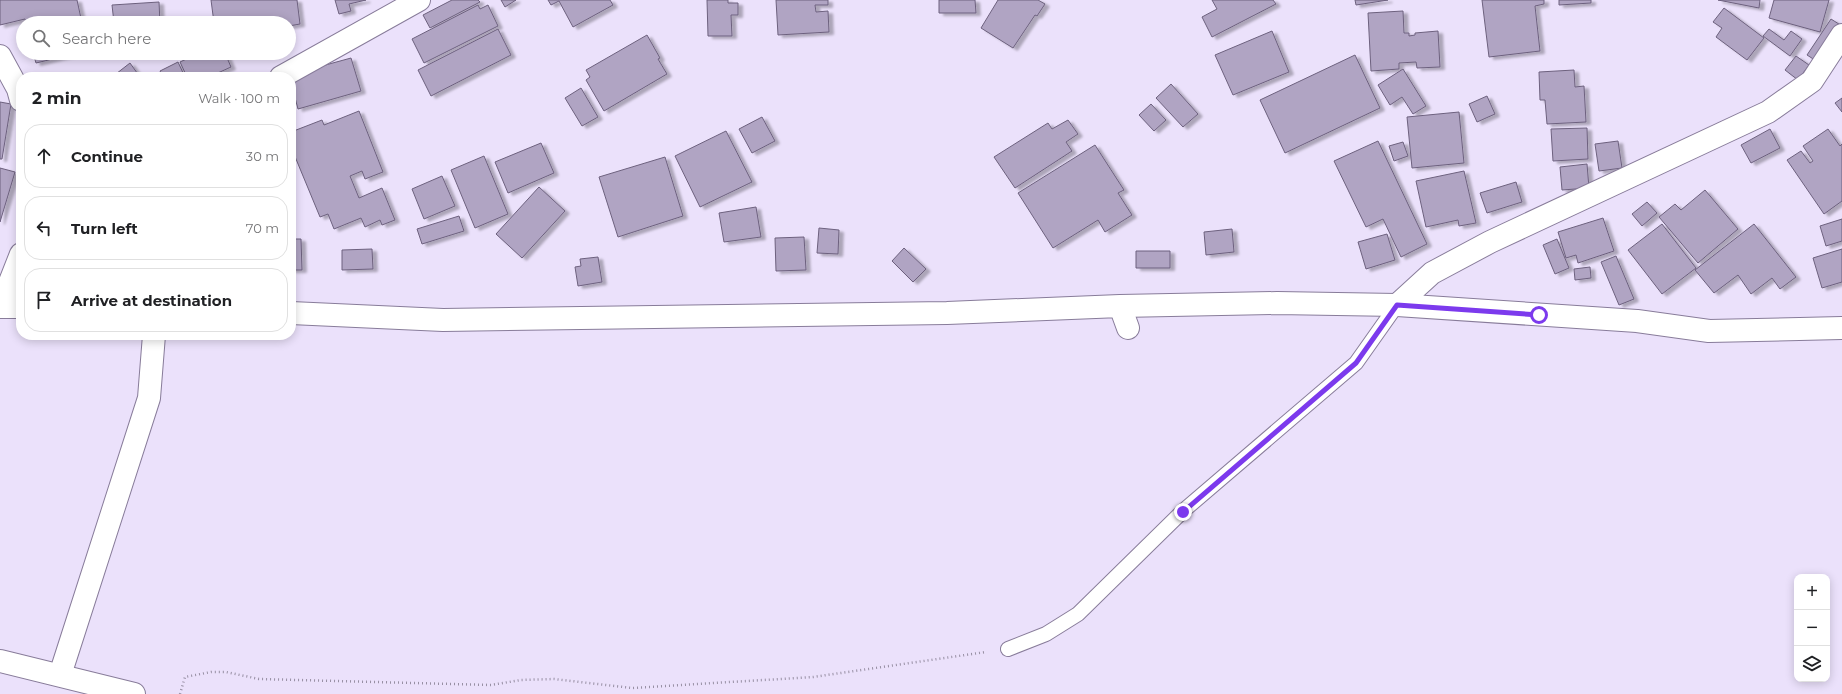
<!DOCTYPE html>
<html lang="en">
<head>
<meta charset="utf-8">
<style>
  :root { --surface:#fff; --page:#f2f2f2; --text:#202124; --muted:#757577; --line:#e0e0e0 }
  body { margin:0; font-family:Montserrat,sans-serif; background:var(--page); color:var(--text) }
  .controls { position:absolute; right:12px; bottom:12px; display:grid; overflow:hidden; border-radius:8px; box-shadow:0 2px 10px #0003 }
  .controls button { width:36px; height:36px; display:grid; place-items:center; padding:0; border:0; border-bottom:1px solid var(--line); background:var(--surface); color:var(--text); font:20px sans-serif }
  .stop { position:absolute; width:12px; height:12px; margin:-9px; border:3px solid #7c3aed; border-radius:50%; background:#fff }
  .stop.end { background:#7c3aed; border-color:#fff; box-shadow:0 1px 4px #0008 }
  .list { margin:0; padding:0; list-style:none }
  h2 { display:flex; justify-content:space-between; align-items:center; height:52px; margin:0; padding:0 16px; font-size:17px }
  h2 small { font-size:13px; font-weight:400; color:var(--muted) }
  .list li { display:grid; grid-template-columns:26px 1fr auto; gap:12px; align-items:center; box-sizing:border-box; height:64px; margin:0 8px 8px; padding:0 8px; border:1px solid var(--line); border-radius:16px }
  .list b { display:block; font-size:15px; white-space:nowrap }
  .list em { font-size:13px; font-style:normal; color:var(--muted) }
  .icon { flex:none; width:22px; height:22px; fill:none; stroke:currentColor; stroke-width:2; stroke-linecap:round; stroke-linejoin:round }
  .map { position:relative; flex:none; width:1842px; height:694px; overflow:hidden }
  .search { position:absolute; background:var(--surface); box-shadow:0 2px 10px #0003; left:16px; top:16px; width:280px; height:44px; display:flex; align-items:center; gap:10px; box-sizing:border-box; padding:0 14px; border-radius:22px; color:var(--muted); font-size:15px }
  .panel { position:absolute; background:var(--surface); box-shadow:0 2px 10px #0003; left:16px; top:72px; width:280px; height:268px; border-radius:16px }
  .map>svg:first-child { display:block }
  .building { fill:#b0a4c3; stroke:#6d617e; filter:url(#shadow) }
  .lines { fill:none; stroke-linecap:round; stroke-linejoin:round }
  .service-casing { stroke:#887c9a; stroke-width:16 }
  .minor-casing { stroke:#887c9a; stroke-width:24 }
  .trunk-casing { stroke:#887c9a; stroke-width:24 }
  .path { stroke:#978fa3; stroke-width:2.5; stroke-dasharray:1 3; stroke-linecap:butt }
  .service { stroke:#fff; stroke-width:14 }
  .minor { stroke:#fff; stroke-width:22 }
  .trunk { stroke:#fff; stroke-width:22 }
  .route { stroke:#7c3aed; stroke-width:5 }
</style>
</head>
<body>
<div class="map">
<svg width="1842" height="694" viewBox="0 0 1842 694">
  <defs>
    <filter id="shadow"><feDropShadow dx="4.5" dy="2.5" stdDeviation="1" flood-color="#0004"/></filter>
  </defs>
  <rect width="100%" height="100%" fill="#ebe1fb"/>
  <path class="building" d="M 0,0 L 77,0 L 82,23 L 26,23 L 25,19 L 0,25 Z
    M 211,0 L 297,0 L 300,24 L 289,26 L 289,23 L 214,23 Z
    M 335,0 L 366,0 L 349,4 L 351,11 L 339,14 Z
    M 452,0 L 478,0 L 480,2 L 430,28 L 423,15 Z
    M 501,0 L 516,0 L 505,7 Z
    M 548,0 L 610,0 L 613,5 L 573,27 L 559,1 L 551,5 Z
    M 707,0 L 728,0 L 728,3 L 738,3 L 738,15 L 731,15 L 732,36 L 708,36 Z
    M 776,0 L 828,0 L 828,5 L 815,5 L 816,12 L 828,11 L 829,32 L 778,35 Z
    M 939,0 L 975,0 L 976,13 L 939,13 Z
    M 998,0 L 1038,0 L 1045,4 L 1037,16 L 1035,15 L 1013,48 L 981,28 Z
    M 1212,0 L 1273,0 L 1276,4 L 1212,37 L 1202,17 L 1217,9 Z
    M 1355,0 L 1388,0 L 1356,5 Z
    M 1482,0 L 1544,0 L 1544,4 L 1535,6 L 1540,51 L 1489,57 Z
    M 1559,0 L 1591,0 L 1591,3 L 1559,5 Z
    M 1718,0 L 1760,0 L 1759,8 Z
    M 1774,0 L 1829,0 L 1820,32 L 1769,18 Z
    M 159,2 L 160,23 L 114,23 L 112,5 Z
    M 478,5 L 480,9 L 488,5 L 498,26 L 424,63 L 412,39 Z
    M 1724,8 L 1764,38 L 1747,60 L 1716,37 L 1722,28 L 1713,22 Z
    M 1403,11 L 1404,33 L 1409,33 L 1409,36 L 1415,35 L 1415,33 L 1438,31 L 1440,67 L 1417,68 L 1416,62 L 1399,63 L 1399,69 L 1371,71 L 1368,13 Z
    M 1831,19 L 1842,26 L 1818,62 L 1807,55 Z
    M 498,29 L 511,55 L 431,96 L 418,70 Z
    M 1769,29 L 1784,40 L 1791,31 L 1802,39 L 1790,56 L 1763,36 Z
    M 1272,31 L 1289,72 L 1233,95 L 1215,55 Z
    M 647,35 L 660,58 L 658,59 L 667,74 L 604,111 L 586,80 L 590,77 L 586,70 Z
    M 33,53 L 78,53 L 36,63 Z
    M 199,53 L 225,53 L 231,67 L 209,77 L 187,77 L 180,62 Z
    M 1355,55 L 1380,108 L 1285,153 L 1260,100 Z
    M 1796,56 L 1809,65 L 1798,80 L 1785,70 Z
    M 351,58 L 361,91 L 298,109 L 289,75 Z
    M 178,62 L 185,77 L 163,77 L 160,71 Z
    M 130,63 L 140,77 L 112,77 Z
    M 1403,69 L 1426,106 L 1413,114 L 1402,97 L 1390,105 L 1378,85 Z
    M 1574,70 L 1575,87 L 1584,86 L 1586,122 L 1547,124 L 1545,100 L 1540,100 L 1539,72 Z
    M 1171,84 L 1198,114 L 1183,127 L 1156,98 Z
    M 581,88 L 598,117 L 582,126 L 565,98 Z
    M 1487,96 L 1495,114 L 1477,122 L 1469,104 Z
    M 1842,98 L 1842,112 L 1835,103 Z
    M 0,102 L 11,104 L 2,159 L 0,159 Z
    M 1151,104 L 1166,120 L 1154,131 L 1139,115 Z
    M 359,111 L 383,172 L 365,179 L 362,171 L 350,176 L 359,198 L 382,188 L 395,220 L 382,225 L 380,220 L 365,227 L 361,218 L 334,229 L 328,214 L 320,217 L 291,147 L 291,132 L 322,120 L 324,125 Z
    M 1459,112 L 1464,163 L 1412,168 L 1407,117 Z
    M 762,117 L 775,141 L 752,153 L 739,129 Z
    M 1068,120 L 1078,134 L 1066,142 L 1072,151 L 1015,188 L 994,157 L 1048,123 L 1052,129 Z
    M 1587,128 L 1588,159 L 1553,161 L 1551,129 Z
    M 1770,129 L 1780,148 L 1751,163 L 1741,145 Z
    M 1828,129 L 1840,146 L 1842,144 L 1842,201 L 1824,214 L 1787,160 L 1801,151 L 1810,163 L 1813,161 L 1803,146 Z
    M 726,131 L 752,182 L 700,207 L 675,156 Z
    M 1378,141 L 1427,244 L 1401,257 L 1383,219 L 1366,227 L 1334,161 Z
    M 1618,141 L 1622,168 L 1599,171 L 1595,144 Z
    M 1403,142 L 1408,156 L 1394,161 L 1389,146 Z
    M 541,143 L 554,173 L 508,193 L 495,162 Z
    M 1095,145 L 1124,190 L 1118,193 L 1132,215 L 1105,232 L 1098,220 L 1053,248 L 1018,193 Z
    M 484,156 L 508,214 L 475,228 L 451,170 Z
    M 665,157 L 683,216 L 618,237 L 599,177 Z
    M 1587,164 L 1589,188 L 1562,190 L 1560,167 Z
    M 0,168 L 15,172 L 0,222 Z
    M 1464,171 L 1476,223 L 1459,226 L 1458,220 L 1426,227 L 1416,181 Z
    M 442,176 L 455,206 L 424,219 L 412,189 Z
    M 1516,182 L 1522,202 L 1487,213 L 1480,193 Z
    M 539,187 L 565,211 L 522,258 L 496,234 Z
    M 1705,190 L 1738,229 L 1698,263 L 1659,217 L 1675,204 L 1681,210 Z
    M 1647,202 L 1657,213 L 1642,226 L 1632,214 Z
    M 756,207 L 761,237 L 724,242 L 719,213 Z
    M 459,216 L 464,231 L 422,244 L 417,229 Z
    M 1603,218 L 1614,251 L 1578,263 L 1576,255 L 1566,258 L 1558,232 Z
    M 1842,219 L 1842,241 L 1826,246 L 1820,226 Z
    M 1662,224 L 1696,268 L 1662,294 L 1628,250 Z
    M 1754,224 L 1796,277 L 1780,289 L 1772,278 L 1751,294 L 1738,275 L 1714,293 L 1695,270 Z
    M 819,228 L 839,230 L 838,254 L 817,253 Z
    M 1232,229 L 1234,252 L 1206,255 L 1204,232 Z
    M 1387,234 L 1395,260 L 1366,269 L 1358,242 Z
    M 804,237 L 806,270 L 776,271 L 775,238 Z
    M 291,239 L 301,239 L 302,270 L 291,270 Z
    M 1557,239 L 1569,268 L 1555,274 L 1543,245 Z
    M 904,248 L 926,269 L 913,282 L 892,261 Z
    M 372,249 L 373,269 L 342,270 L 342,250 Z
    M 1842,249 L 1842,282 L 1822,288 L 1813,258 Z
    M 1136,251 L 1170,251 L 1170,268 L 1136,268 Z
    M 1616,256 L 1634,299 L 1619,305 L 1601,262 Z
    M 598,257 L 602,282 L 578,286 L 575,267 L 581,266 L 580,259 Z
    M 1590,267 L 1591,278 L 1575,280 L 1574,269 Z"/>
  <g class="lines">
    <defs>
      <path id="service" d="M 1008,649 L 1046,634 L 1078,614 L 1183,511 L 1356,363 L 1397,305"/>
      <path id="minor" d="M 0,56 L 18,89 L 21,100
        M 281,77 L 419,0
        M 1397,305 L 1432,273 L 1490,242 L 1768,112 L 1812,81 L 1842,35
        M 1120,306 L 1128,328
        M 0,307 L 21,254
        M 0,307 L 21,307
        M 291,313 L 443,320 L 947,313 L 1120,306 L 1277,303 L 1397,305 L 1637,321 L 1709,331 L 1842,328
        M 60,675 L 149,398 L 154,335"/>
      <path id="trunk" d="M 0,661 L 134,694"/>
    </defs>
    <use href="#service" class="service-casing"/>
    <use href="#minor" class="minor-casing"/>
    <use href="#trunk" class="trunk-casing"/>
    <path class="path" d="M 180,694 L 185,677 L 211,672 L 226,672 L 259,679 L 491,685 L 521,680 L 554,679 L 632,688 L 813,677 L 986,652"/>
    <use href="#service" class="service"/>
    <use href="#minor" class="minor"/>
    <use href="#trunk" class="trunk"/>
  </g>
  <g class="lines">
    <path class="route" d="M 1183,512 L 1356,363 L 1397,305 L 1539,315"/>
  </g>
</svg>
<div class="controls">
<button>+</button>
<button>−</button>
<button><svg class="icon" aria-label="layers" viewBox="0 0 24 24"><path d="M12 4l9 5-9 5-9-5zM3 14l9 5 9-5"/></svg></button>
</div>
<div class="stop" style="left:1539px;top:315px"></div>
<div class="stop end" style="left:1183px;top:512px"></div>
<div class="search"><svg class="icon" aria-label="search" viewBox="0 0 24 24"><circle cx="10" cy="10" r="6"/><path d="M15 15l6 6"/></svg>Search here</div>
<section class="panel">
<h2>2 min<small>Walk · 100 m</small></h2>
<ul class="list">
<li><svg class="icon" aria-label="ahead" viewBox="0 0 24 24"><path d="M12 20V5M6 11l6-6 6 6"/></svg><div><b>Continue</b></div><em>30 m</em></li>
<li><svg class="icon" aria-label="left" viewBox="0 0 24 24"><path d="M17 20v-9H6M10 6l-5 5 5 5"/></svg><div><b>Turn left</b></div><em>70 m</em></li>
<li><svg class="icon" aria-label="arrive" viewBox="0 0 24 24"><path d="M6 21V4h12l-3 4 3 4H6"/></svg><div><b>Arrive at destination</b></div></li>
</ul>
</section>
</div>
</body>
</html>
